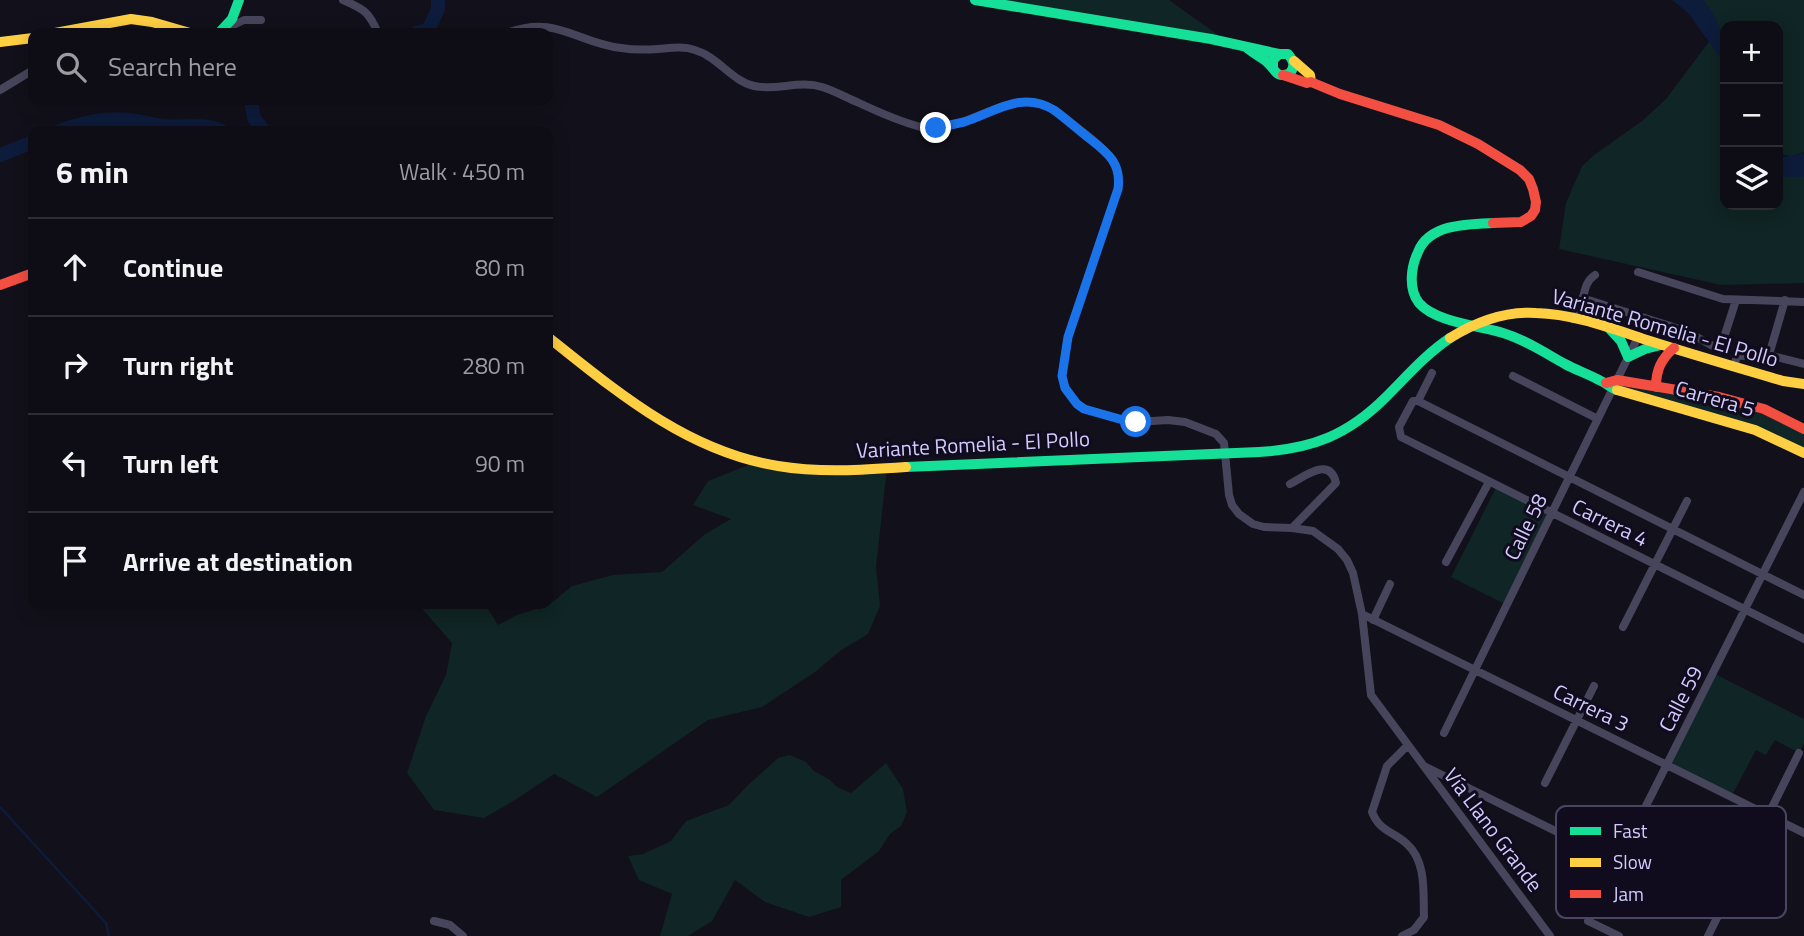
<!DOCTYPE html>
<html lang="en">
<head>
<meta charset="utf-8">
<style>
  :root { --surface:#0e0c14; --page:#1c1a22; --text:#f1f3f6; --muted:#9b9ba0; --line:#2e2c34 }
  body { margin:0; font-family:"Titillium Web",sans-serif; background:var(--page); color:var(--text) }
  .controls { position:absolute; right:21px; top:21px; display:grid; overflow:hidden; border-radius:14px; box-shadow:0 4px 18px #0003 }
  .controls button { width:63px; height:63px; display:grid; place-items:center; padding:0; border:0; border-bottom:2px solid var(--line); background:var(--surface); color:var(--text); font:35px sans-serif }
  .stop { position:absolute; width:21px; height:21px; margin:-16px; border:5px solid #1a73e8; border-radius:50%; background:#fff }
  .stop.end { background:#1a73e8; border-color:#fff; box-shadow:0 2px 7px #0008 }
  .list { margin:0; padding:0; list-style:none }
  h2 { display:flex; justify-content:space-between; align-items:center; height:91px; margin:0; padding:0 28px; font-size:30px }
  h2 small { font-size:23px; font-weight:400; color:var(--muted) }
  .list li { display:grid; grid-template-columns:46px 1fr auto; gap:21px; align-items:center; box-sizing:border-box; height:98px; padding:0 28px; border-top:2px solid var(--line) }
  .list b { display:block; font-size:26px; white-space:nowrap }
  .list em { font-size:23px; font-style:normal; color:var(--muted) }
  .icon { flex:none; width:38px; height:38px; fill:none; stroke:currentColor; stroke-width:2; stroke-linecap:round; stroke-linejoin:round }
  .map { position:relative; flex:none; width:1804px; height:936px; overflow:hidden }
  .search { position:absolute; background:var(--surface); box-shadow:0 4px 18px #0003; left:28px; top:28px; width:525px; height:77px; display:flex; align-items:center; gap:18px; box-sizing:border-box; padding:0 24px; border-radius:14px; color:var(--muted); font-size:26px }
  .panel { position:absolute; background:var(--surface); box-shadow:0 4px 18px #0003; left:28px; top:126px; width:525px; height:483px; border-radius:14px }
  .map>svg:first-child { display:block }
  .green { fill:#102525 }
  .water { fill:#0d1c3b }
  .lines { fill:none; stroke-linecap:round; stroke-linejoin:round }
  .stream { stroke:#0d1c3b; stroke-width:2.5 }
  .river { stroke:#0d1c3b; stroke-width:14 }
  .street { stroke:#47455b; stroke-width:8 }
  .fast { stroke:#16e098; stroke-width:10 }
  .slow { stroke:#ffcf43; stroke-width:10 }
  .jam { stroke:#f24e42; stroke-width:10 }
  .route { stroke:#1a73e8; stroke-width:9 }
  .labels { text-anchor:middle; stroke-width:6; stroke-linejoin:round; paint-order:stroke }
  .street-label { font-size:21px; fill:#d2cbfe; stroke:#100c1e }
  .key { fill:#100c1e; stroke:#4a4561; stroke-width:2 }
  .key-label { font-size:19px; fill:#d2cbfe }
</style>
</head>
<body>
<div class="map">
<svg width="1804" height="936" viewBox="0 0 1804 936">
  <rect width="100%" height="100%" fill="#12101a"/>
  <path class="green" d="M 982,0 L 1169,0 L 1225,40 Z
    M 1693,0 L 1804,0 L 1804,152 L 1792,156 L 1778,154 L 1778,26 L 1725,26 L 1725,48 Z
    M 1714,35 L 1724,63 L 1725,205 L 1778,205 L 1778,176 L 1804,177 L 1804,283 L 1721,285 L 1559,249 L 1566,203 L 1582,166 L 1594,155 L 1642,121 L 1666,99 Z
    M 1617,380 L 1719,397 L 1804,429 L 1804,453 L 1755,430 L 1613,389 Z
    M 756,462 L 887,468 L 876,567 L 880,606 L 868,634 L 840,651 L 815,672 L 762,707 L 708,720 L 597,797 L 554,774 L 515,800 L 484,818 L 434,810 L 407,773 L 426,716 L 446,675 L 452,643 L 418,604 L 485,604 L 498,625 L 517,615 L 549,605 L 572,586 L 613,575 L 662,572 L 705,534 L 731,519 L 693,505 L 708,481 Z
    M 1497,486 L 1552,513 L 1507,605 L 1451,577 Z
    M 1713,673 L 1804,719 L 1804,743 L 1799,753 L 1775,740 L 1766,755 L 1756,750 L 1731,797 L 1667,765 Z
    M 790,755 L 806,762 L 814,771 L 830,780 L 837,787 L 851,793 L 886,763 L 903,789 L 907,812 L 901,826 L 890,834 L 879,851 L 841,880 L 841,907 L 809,917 L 765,902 L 735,880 L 712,921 L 688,936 L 660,936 L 672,894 L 639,880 L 628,856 L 643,854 L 671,841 L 686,821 L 729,805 L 747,786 L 778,758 Z"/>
  <path class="water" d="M 1672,0 L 1703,0 L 1713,13 L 1725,39 L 1725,69 L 1724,63 L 1689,14 Z
    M 1804,153 L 1804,177 L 1778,177 L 1778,158 Z"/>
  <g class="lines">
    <path class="stream" d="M 0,807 L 106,923 L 109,936"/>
    <path class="river" d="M 416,33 L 429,29 L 438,9 L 438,0
      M 251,100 L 254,118 L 264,131
      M 59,131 C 82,123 105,117 129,120 C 140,121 151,124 162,126 C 182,128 203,122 222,131
      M 0,155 L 33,142"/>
    <path class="street" d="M 343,0 C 364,9 369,12 378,33
      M 227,28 L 244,20 L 261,20
      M 507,33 C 556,14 577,43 621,48 C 633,50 645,50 658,49 C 671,48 683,46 695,50 C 718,57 732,81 754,86 C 776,91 800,80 822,87 C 835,91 845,97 857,102 C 876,111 901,122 921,127 C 968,136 1010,82 1054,110 C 1070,123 1110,149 1116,167 C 1119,174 1119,181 1118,189 L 1068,337 L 1062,376 L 1065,388 L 1077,404 L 1085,409 L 1123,420 L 1136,422 L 1168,420 L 1185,422 L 1216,434 L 1224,443 L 1229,495 L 1232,505 L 1239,514 L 1253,524 L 1264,527 L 1292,528 L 1313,531 L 1338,549 L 1347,560 L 1353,573 L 1362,614 L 1371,695 L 1550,936
      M 0,90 L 33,70
      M 1638,272 L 1723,299 L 1804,302
      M 1582,298 L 1686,331 L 1720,350 L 1736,300
      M 1573,319 C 1576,315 1578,312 1580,308 C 1585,296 1583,283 1595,275
      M 1769,355 L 1804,364
      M 1734,366 L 1737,356 L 1769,355 L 1785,300
      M 1432,373 L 1418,401 L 1413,401 L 1399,427 L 1401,437 L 1804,639
      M 1513,376 L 1598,419
      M 1418,401 L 1804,595
      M 1290,484 C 1305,476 1330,456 1336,483 L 1292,528
      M 1446,562 L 1489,482
      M 1362,614 L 1804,833
      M 1373,620 L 1390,584
      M 1623,627 L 1687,501
      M 1444,733 L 1638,337
      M 1426,767 L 1618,862
      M 1545,783 L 1594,686
      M 434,921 L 450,925 L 463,936
      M 1402,936 L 1414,930 L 1424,917 C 1423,894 1427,862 1407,844 C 1393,831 1380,832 1372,812 L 1387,766 L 1408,745
      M 1619,936 L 1588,921 L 1804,492
      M 1708,936 L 1799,753"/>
    <path class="fast" d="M 975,0 L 1211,39 L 1279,54
      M 219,33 L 232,19 L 239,0
      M 1247,48 C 1253,53 1261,57 1267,62 C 1276,70 1276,79 1290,73 C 1296,66 1293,60 1288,54 L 1279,54 L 1273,60 L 1273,68
      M 1493,223 C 1467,224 1429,224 1418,252 C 1411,267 1408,289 1419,303 C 1435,322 1480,326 1503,333 C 1526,340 1545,353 1565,364 C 1576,370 1588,374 1599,380 C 1606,383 1611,388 1617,390
      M 1610,329 L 1621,341 L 1628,357 L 1645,349 L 1661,345
      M 906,467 L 1259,452 C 1312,449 1348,435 1386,397 C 1407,376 1426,354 1450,338"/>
    <path class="slow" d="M 55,33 L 131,19 L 152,22 L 190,33
      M 0,42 L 33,38
      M 1294,61 L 1310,75 L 1311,82
      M 548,337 C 617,392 688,452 778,466 C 820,473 863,470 906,467
      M 1450,338 C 1476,322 1506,311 1536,313 C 1575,314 1613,329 1650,341 C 1694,355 1739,368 1783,381 L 1804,384
      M 1617,390 L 1755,430 L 1804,453"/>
    <path class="jam" d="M 1283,75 L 1307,83 L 1311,82 L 1340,94 L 1439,125 L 1478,144 L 1520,170 L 1529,179 L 1533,189 L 1536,202 L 1535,210 L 1531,216 L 1521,222 L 1493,223
      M 0,285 L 33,273
      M 1606,383 L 1617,380 L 1719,397 L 1764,409 L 1804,429
      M 1656,387 C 1656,370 1661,359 1674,348"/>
  </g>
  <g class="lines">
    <path class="route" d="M 936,128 C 945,126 955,124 964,122 C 995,112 1022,90 1054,110 C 1065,118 1075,127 1085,135 C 1105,151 1122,161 1118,189 L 1068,337 L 1062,376 L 1065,388 L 1077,404 L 1084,409 L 1123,420 L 1136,422"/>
  </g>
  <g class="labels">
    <g class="street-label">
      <text transform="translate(1665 328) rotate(16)" y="7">Variante Romelia - El Pollo</text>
      <text transform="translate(1715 399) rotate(16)" y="7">Carrera 5</text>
      <text transform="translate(973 445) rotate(-3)" y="7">Variante Romelia - El Pollo</text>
      <text transform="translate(1610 523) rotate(26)" y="7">Carrera 4</text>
      <text transform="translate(1526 527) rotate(-64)" y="7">Calle 58</text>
      <text transform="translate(1681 699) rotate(-63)" y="7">Calle 59</text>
      <text transform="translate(1591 708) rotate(26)" y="7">Carrera 3</text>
      <text transform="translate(1493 830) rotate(53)" y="7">Vía Llano Grande</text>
    </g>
  </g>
  <rect x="1556" y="806" width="230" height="112" rx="10" class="key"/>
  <rect x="1570" y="827" width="31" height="8" fill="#16e098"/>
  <rect x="1570" y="858" width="31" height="9" fill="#ffcf43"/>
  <rect x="1570" y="890" width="31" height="8" fill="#f24e42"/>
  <g class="key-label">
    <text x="1613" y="838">Fast</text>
    <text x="1613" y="869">Slow</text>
    <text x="1613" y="901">Jam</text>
  </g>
</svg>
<div class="controls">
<button>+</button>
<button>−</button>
<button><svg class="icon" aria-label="layers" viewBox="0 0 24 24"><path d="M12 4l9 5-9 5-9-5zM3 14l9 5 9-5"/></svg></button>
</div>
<div class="stop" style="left:1136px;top:422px"></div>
<div class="stop end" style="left:936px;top:128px"></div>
<div class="search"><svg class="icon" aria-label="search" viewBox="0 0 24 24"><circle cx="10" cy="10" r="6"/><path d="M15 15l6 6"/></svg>Search here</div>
<section class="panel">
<h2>6 min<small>Walk · 450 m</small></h2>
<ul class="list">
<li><svg class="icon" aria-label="ahead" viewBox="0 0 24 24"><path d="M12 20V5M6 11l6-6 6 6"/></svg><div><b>Continue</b></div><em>80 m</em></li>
<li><svg class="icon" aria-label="right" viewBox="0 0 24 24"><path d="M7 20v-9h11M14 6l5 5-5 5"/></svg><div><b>Turn right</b></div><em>280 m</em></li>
<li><svg class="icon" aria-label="left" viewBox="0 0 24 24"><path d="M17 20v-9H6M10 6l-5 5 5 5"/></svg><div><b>Turn left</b></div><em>90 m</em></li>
<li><svg class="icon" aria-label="arrive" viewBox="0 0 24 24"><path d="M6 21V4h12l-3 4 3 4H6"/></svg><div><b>Arrive at destination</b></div></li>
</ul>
</section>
</div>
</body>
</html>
